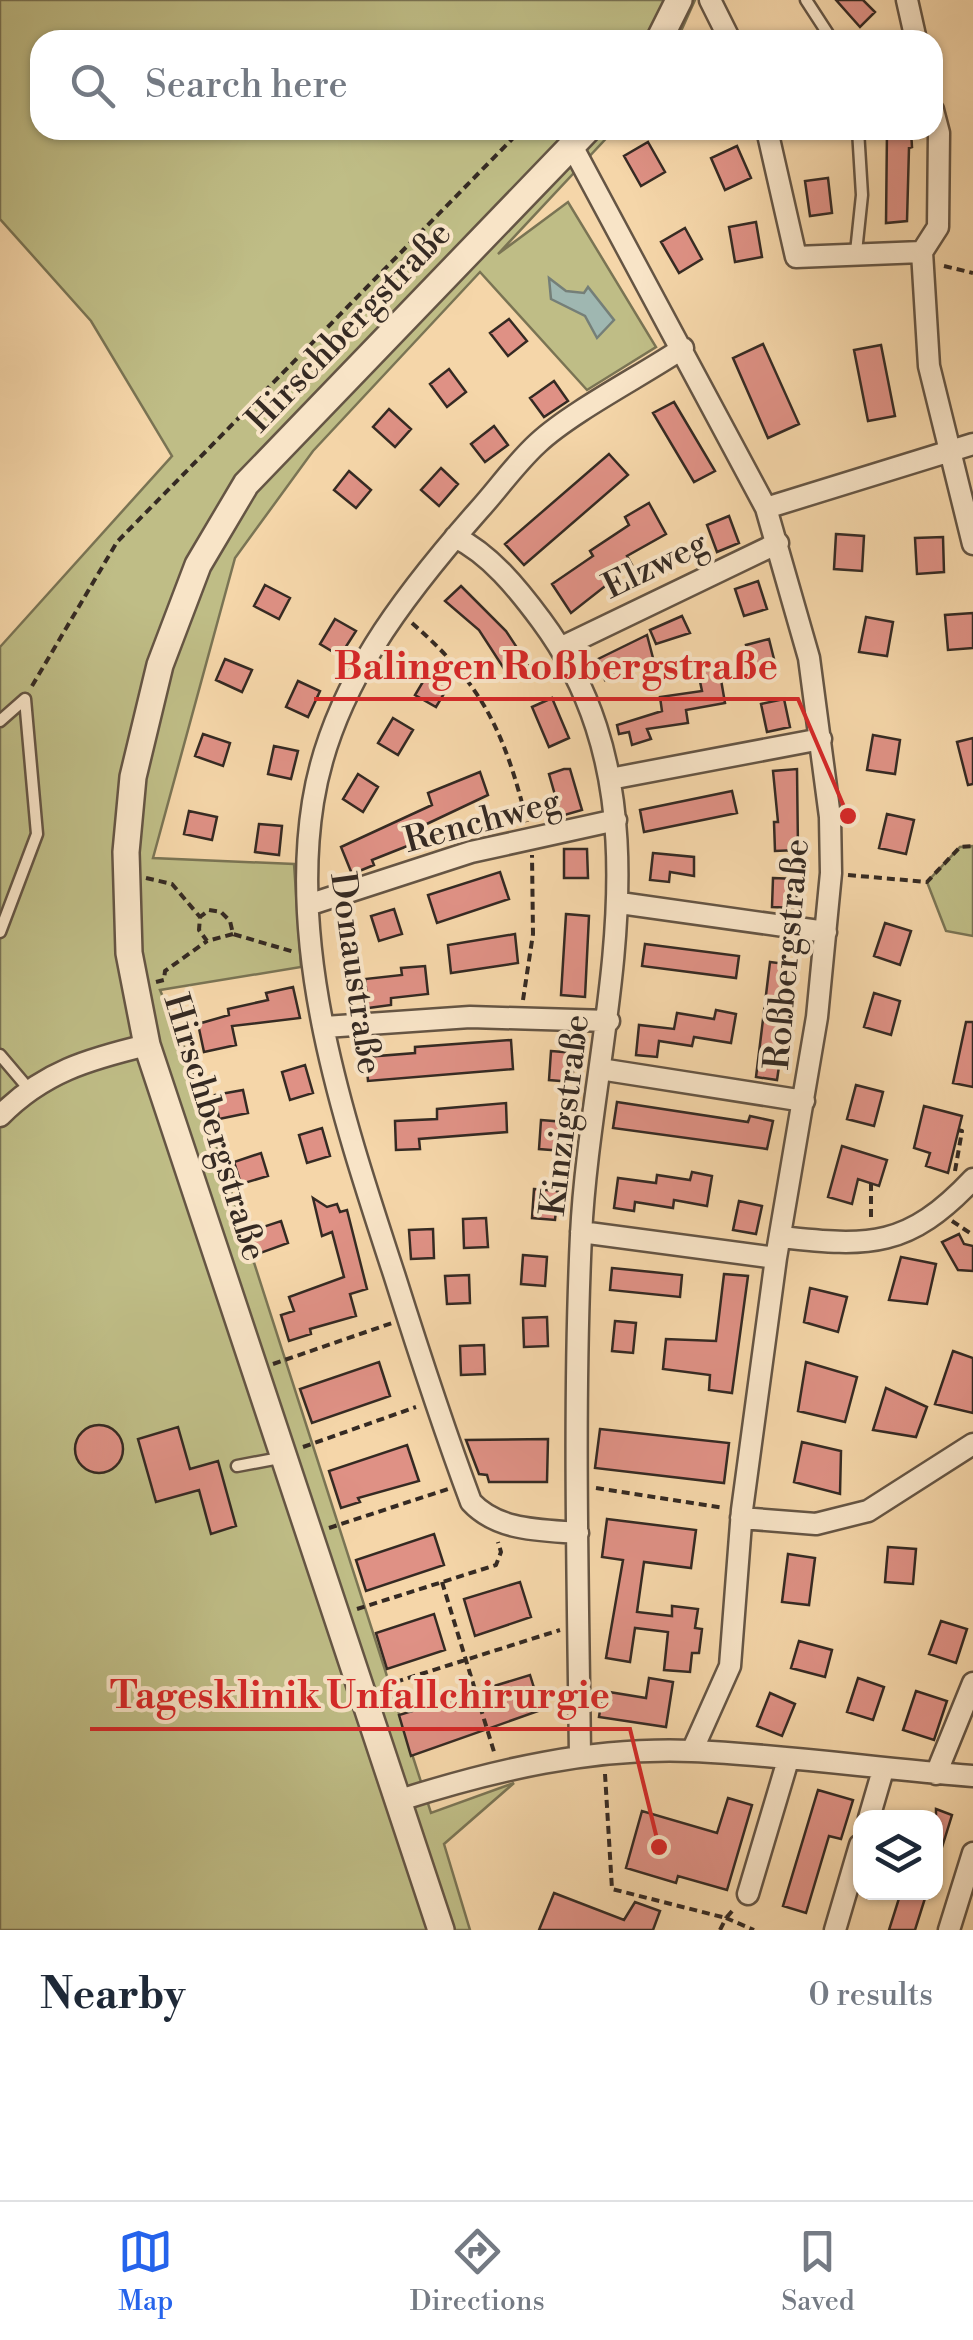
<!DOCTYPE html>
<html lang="en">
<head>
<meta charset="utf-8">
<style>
  :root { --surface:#fff; --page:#f2f2f3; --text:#1f2937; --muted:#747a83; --line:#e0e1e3; --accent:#2563eb }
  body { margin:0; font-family:"Libre Bodoni",serif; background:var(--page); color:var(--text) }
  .controls { position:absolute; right:30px; bottom:30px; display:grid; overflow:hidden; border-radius:20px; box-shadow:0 2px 8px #0004 }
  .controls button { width:90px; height:90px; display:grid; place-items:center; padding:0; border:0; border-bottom:2px solid var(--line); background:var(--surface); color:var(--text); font:50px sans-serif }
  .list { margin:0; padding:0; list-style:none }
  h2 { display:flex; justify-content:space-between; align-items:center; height:130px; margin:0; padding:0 40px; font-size:42px }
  h2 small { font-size:32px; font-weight:400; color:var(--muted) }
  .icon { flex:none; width:55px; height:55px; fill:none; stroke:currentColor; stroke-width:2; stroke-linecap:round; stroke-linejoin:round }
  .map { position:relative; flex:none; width:973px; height:1930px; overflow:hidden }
  .search { position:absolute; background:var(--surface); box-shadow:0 2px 8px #0004; left:30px; right:30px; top:30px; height:110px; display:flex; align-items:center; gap:25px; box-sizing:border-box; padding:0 35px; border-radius:30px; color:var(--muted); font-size:38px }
  .sheet { height:270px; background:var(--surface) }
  nav { display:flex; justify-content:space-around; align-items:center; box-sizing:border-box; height:140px; border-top:2px solid var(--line); background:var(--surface); font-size:28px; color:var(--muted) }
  nav a { display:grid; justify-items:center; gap:5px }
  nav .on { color:var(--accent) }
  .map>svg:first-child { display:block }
  .green { fill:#bfbd86; stroke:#7a7454; stroke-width:2.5 }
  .water { fill:#9fb7b1; stroke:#757f78; stroke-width:2.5 }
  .building { fill:#df9185; stroke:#352a23; stroke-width:2.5 }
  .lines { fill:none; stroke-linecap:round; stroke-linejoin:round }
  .service-casing { stroke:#655544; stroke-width:15 }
  .minor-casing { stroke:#655544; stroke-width:25 }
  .tertiary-casing { stroke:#655544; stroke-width:30 }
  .path { stroke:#352a23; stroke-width:4; stroke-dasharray:8 5; stroke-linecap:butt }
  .service { stroke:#f8e4c7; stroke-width:10 }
  .minor { stroke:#f8e4c7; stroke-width:20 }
  .tertiary { stroke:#f8e4c7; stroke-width:25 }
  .labels { text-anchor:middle; stroke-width:8; stroke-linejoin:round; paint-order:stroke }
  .street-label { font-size:35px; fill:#352a23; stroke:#f8e4c7 }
  .leader { fill:none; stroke:#d62828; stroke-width:4 }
  .callout-dot { fill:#d62828; stroke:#f8e4c7; stroke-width:4 }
  .callout-label { font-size:38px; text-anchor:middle; font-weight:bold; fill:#d62828; stroke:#f8e4c7; stroke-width:8; stroke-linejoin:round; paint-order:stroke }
</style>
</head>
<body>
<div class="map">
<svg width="973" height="1930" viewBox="0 0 973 1930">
  <rect width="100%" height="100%" fill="#f5d6a9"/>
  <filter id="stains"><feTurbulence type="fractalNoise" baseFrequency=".002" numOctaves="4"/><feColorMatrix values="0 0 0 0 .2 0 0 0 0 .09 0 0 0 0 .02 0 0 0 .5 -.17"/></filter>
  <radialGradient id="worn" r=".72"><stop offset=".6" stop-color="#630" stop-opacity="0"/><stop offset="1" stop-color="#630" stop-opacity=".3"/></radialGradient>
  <path class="green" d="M 0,0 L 695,0 L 677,40 L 40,40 L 40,130 L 614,130 L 498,254 L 568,202 L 656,347 L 587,390 L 480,272 L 313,451 L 235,558 L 153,858 L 294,864 L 301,967 L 160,990 L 186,1051 L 431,1813 L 514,1783 L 444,1844 L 470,1930 L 0,1930 L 0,647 L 172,456 L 91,321 L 0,219 Z
    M 973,846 L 973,936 L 946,931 L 927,882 L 960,847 Z"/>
  <path class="water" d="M 549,278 L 566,291 L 584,293 L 588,287 L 614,320 L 597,338 L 585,316 L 551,299 Z"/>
  <path class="building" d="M 836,0 L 863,0 L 875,12 L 860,27 Z
    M 887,130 L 911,130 L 912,147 L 909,148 L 907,221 L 886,223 Z
    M 648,142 L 665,172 L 641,186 L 624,156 Z
    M 737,146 L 751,178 L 725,190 L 711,158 Z
    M 828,178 L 832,213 L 810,216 L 805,181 Z
    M 756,222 L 762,257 L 735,262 L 729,227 Z
    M 685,228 L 702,259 L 679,273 L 661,242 Z
    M 509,319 L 527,341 L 508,356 L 490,333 Z
    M 763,344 L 799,424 L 768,438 L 733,358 Z
    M 881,345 L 895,416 L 868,421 L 854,350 Z
    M 449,369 L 466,392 L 447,407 L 430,384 Z
    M 554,381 L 568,401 L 544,417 L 530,398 Z
    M 674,402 L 715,471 L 694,482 L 653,413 Z
    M 389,409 L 411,429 L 395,447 L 373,427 Z
    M 494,426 L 508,445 L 485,462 L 471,444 Z
    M 609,454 L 628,475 L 524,565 L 505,544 Z
    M 441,468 L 458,484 L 439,506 L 421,490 Z
    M 349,471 L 371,490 L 356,508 L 334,490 Z
    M 649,503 L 666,534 L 627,556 L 632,565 L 571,613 L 552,584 L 593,556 L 590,551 L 629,525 L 625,517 Z
    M 729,516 L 739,543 L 717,552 L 707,525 Z
    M 836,534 L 864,536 L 862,571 L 834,569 Z
    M 943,537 L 944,572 L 917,574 L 915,538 Z
    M 758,581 L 767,609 L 744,616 L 735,589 Z
    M 265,585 L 290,598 L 279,619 L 254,606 Z
    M 461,586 L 506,631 L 531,669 L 512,681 L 479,630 L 445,601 Z
    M 973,613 L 973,648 L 948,650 L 945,615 Z
    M 682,616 L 690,633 L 656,644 L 650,630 Z
    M 866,617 L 893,622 L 887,656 L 859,652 Z
    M 335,619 L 356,631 L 340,656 L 320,644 Z
    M 647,635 L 653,658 L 605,680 L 596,660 Z
    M 769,639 L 776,667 L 753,673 L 746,645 Z
    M 225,659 L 252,670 L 242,692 L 216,680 Z
    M 719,668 L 725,703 L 686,710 L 688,723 L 647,729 L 651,739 L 632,745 L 629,732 L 619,734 L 617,725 L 662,711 L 660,697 L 702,691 L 698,672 Z
    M 430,670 L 451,682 L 436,707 L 415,695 Z
    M 298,681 L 320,691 L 308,717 L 286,707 Z
    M 552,698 L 569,738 L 549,747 L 532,707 Z
    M 784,699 L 790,727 L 767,732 L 761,704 Z
    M 393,718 L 413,730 L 398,755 L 378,743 Z
    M 203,734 L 230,743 L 223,766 L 195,756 Z
    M 873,735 L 900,740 L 895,774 L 867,770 Z
    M 973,738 L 973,784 L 968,785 L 957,742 Z
    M 274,746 L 298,751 L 291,779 L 268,774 Z
    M 564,769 L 570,769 L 582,810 L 561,816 L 549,774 Z
    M 797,769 L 798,850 L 775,851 L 774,822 L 778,822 L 773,771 Z
    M 480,772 L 488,795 L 414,830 L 420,846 L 415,843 L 372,860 L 374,865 L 352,874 L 341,847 L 432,805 L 428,793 Z
    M 358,774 L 378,787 L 363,812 L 343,799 Z
    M 732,791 L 737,813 L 644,832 L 640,810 Z
    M 189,811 L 217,817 L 212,840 L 184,834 Z
    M 887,814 L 914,820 L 906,854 L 879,848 Z
    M 259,824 L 282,826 L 279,855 L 255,852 Z
    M 564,849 L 587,849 L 588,878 L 564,878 Z
    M 653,853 L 694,857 L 694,876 L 670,872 L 669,882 L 650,880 Z
    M 500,872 L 509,899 L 437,923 L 428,895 Z
    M 773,878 L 797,879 L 796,908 L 772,907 Z
    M 394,909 L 402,934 L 379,941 L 371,916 Z
    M 566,914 L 589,916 L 585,997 L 561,995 Z
    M 885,923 L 911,931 L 900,965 L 874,956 Z
    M 515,934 L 518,963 L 451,973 L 448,945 Z
    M 645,944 L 739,956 L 736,978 L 642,966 Z
    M 770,962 L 794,965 L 777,1080 L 756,1077 Z
    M 425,966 L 428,994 L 391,998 L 391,1005 L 368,1008 L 365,979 L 402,975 L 401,968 Z
    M 293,987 L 300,1018 L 232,1026 L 236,1045 L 204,1052 L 198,1024 L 229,1015 L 228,1009 L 268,1000 L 266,993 Z
    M 874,993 L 900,1001 L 891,1035 L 864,1027 Z
    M 716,1010 L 736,1014 L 731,1043 L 694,1037 L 692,1046 L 659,1041 L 657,1057 L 636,1055 L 639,1025 L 674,1029 L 677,1013 L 714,1019 Z
    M 966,1022 L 973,1022 L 973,1087 L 953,1083 Z
    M 511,1040 L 513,1069 L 368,1081 L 366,1057 L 415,1053 L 415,1047 Z
    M 551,1051 L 575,1053 L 572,1082 L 549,1080 Z
    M 305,1065 L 313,1093 L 290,1100 L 282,1072 Z
    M 856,1085 L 883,1092 L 874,1126 L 847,1119 Z
    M 243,1090 L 248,1113 L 219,1119 L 215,1095 Z
    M 617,1102 L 748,1122 L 750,1116 L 773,1121 L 767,1149 L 613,1128 Z
    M 506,1103 L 507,1132 L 419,1139 L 420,1149 L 396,1150 L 395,1121 L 437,1119 L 437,1109 Z
    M 924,1106 L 962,1116 L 948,1173 L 926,1166 L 930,1153 L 914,1148 Z
    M 541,1120 L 565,1122 L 563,1151 L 539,1149 Z
    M 322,1128 L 330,1156 L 307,1163 L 299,1135 Z
    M 842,1146 L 887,1160 L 879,1186 L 858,1179 L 852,1204 L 828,1197 Z
    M 261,1153 L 268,1176 L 241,1184 L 234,1162 Z
    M 692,1172 L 712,1176 L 707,1206 L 674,1200 L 673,1208 L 635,1202 L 634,1211 L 614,1208 L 618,1178 L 656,1183 L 657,1175 L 690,1180 Z
    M 534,1189 L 558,1191 L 555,1220 L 532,1218 Z
    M 313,1198 L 327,1207 L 337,1204 L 340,1212 L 347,1210 L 367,1289 L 350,1294 L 356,1316 L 310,1329 L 311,1334 L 289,1341 L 281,1315 L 294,1311 L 289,1297 L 344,1277 L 332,1232 L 322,1236 Z
    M 739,1201 L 762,1206 L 756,1234 L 733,1230 Z
    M 486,1218 L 488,1247 L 464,1248 L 463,1219 Z
    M 281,1221 L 288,1243 L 252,1256 L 248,1232 Z
    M 433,1229 L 434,1258 L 411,1259 L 409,1230 Z
    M 959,1234 L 964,1244 L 973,1246 L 973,1271 L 958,1270 L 942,1242 Z
    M 523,1255 L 547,1257 L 545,1286 L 521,1284 Z
    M 901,1257 L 936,1264 L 927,1304 L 889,1300 Z
    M 612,1268 L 682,1275 L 680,1297 L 610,1290 Z
    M 724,1274 L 748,1276 L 732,1393 L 709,1390 L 710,1375 L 663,1369 L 666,1339 L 716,1341 Z
    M 469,1275 L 470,1303 L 447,1304 L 445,1276 Z
    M 810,1288 L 847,1297 L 838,1332 L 804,1322 Z
    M 547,1317 L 548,1346 L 524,1347 L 523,1318 Z
    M 615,1321 L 636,1323 L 633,1353 L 612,1351 Z
    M 484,1345 L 485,1374 L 461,1375 L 460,1346 Z
    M 953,1351 L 973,1358 L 973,1413 L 935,1404 Z
    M 379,1362 L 390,1396 L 312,1423 L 300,1389 Z
    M 806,1362 L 857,1377 L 845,1422 L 798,1411 Z
    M 886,1388 L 927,1407 L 916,1437 L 873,1430 Z
    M75 1449a24 24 0 1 1 48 0a24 24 0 1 1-48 0Z
    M 178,1427 L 190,1469 L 218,1461 L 236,1526 L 211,1534 L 199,1490 L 156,1502 L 138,1439 Z
    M 600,1429 L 729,1443 L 724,1483 L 595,1468 Z
    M 548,1439 L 547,1482 L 489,1482 L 487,1475 L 479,1474 L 466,1440 Z
    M 802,1442 L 841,1451 L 840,1494 L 794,1482 Z
    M 407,1445 L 419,1481 L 358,1498 L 360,1502 L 341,1508 L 329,1471 Z
    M 607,1519 L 696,1530 L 691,1568 L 644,1562 L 637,1612 L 672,1616 L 672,1606 L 698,1609 L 695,1628 L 702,1629 L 699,1653 L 692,1653 L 690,1672 L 664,1670 L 668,1632 L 635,1628 L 630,1662 L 606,1658 L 623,1560 L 602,1557 Z
    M 434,1534 L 444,1565 L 366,1591 L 356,1560 Z
    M 888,1547 L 916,1549 L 913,1584 L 885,1582 Z
    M 788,1554 L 815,1558 L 809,1605 L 782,1602 Z
    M 520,1582 L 531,1617 L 475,1636 L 464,1599 Z
    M 434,1614 L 445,1650 L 387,1669 L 376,1633 Z
    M 941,1621 L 967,1629 L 956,1663 L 929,1654 Z
    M 799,1641 L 832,1650 L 825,1677 L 791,1668 Z
    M 530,1675 L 541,1710 L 411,1756 L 399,1715 Z
    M 649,1678 L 673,1682 L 666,1727 L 599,1717 L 603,1691 L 646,1698 Z
    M 858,1678 L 884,1687 L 873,1720 L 847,1712 Z
    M 916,1691 L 947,1701 L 934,1740 L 903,1730 Z
    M 770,1693 L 795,1704 L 782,1736 L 757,1726 Z
    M 818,1790 L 853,1800 L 841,1839 L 829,1836 L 806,1913 L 783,1906 Z
    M 728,1798 L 752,1805 L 727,1890 L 678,1876 L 676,1883 L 626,1868 L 642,1811 L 717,1833 Z
    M 936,1809 L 952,1815 L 939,1857 L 936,1856 Z
    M 901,1892 L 927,1892 L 915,1930 L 889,1930 Z
    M 554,1893 L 624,1920 L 635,1902 L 660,1911 L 653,1930 L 539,1930 Z"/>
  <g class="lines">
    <defs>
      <path id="service" d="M 806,0 L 832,40
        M 856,252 L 862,195 L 858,130
        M 0,721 L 25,699 L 37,834 L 0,932
        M 0,1055 L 28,1088
        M 237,1466 L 285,1457"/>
      <path id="minor" d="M 710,0 L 730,40
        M 907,0 L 916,40
        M 933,110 L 939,133 L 938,227 L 922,252 L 929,366 L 973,544
        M 767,130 L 796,257 L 922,252
        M 572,146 L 766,508 L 809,658 L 830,817 L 831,873 L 817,1017 L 776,1258 L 742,1510 L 730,1666 L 692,1751
        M 766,508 L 973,444
        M 455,537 C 490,554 518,589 541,620 C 678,804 591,1029 581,1235 C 573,1409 578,1583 580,1756
        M 562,647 L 778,543
        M 610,779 L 821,739
        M 620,903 L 826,932
        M 308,905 L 471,852 L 616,820
        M 325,1027 L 470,1017 L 609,1021
        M 600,1069 L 804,1101
        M 0,1116 C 43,1072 89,1059 147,1045
        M 581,1232 L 776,1258
        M 781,1237 C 870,1247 908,1248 973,1179
        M 741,1518 L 816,1524 L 868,1511 L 973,1444
        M 578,1533 C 540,1530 498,1531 471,1502 C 443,1427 418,1350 394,1274 C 346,1127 288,958 313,802 C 331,688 404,595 478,511 C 498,489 516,463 538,443 C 571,412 643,375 683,348
        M 936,1774 L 973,1683
        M 400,1800 C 494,1770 593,1747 692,1751 C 786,1755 880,1769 973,1776
        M 869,1818 L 883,1770
        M 748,1894 L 788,1760
        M 835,1930 L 860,1845
        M 949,1930 L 973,1853"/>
      <path id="tertiary" d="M 659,40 L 679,0
        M 441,1930 L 147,1045 L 129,953 L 126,852 L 133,777 L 160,665 L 198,565 L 246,484 L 587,130"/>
    </defs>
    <use href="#service" class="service-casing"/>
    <use href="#minor" class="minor-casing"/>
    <use href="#tertiary" class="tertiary-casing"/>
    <path class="path" d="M 944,266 L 973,273
      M 412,623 C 483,685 504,731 527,822
      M 32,686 L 117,542 L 521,130
      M 848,875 L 927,882 L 960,847 L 973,846
      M 146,878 L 172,884 L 200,917
      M 233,934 L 207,941 L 199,930 L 200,917 L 209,910 L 221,912 L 230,921 L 233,934 L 294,952
      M 156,982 L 164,980 L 165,971 L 207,941
      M 523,1000 L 533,934 L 532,855
      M 955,1171 L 962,1131 L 958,1130
      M 871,1183 L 871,1221
      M 952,1221 L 973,1235
      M 273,1364 L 392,1323
      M 303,1447 L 416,1407
      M 596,1488 L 724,1508
      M 329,1528 L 448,1489
      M 442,1582 L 495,1755
      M 357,1609 L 496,1565 L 501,1552 L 498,1542
      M 383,1686 L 560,1630
      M 605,1774 L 612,1889 L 726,1918 L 734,1909
      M 720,1930 L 726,1918 L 754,1930"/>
    <use href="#service" class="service"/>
    <use href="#minor" class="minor"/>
    <use href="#tertiary" class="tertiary"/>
  </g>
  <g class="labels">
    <g class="street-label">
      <text transform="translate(348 326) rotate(-46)" y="12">Hirschbergstraße</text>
      <text transform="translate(655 564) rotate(-26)" y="12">Elzweg</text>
      <text transform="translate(482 820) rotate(-15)" y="12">Renchweg</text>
      <text transform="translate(786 954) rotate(-85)" y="12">Roßbergstraße</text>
      <text transform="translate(357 973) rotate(82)" y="12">Donaustraße</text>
      <text transform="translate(564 1115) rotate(-83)" y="12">Kinzigstraße</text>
      <text transform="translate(216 1127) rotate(73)" y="12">Hirschbergstraße</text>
    </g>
  </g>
  <path class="leader" d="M848 816L798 699H314M659 1847L630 1729H90"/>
  <g class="callout-dot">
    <circle cx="848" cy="816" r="10"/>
    <circle cx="659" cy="1847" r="10"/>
  </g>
  <g class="callout-label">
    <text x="556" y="679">Balingen Roßbergstraße</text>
    <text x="360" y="1708">Tagesklinik Unfallchirurgie</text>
  </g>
  <rect width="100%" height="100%" filter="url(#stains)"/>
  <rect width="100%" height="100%" fill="url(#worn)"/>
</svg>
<div class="controls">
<button><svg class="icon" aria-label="layers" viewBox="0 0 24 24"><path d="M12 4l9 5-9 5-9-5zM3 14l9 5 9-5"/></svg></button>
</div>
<div class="search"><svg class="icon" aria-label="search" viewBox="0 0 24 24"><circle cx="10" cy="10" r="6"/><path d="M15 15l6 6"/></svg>Search here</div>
</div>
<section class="sheet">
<h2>Nearby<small>0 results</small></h2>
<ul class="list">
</ul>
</section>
<nav>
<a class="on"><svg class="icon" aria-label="map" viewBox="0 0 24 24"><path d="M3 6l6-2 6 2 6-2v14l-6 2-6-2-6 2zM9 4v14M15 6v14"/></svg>Map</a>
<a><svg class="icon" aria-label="directions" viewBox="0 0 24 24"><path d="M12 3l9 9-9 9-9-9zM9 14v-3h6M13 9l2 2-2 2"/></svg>Directions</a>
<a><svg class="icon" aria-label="saved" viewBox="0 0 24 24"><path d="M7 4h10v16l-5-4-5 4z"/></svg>Saved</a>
</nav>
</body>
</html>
